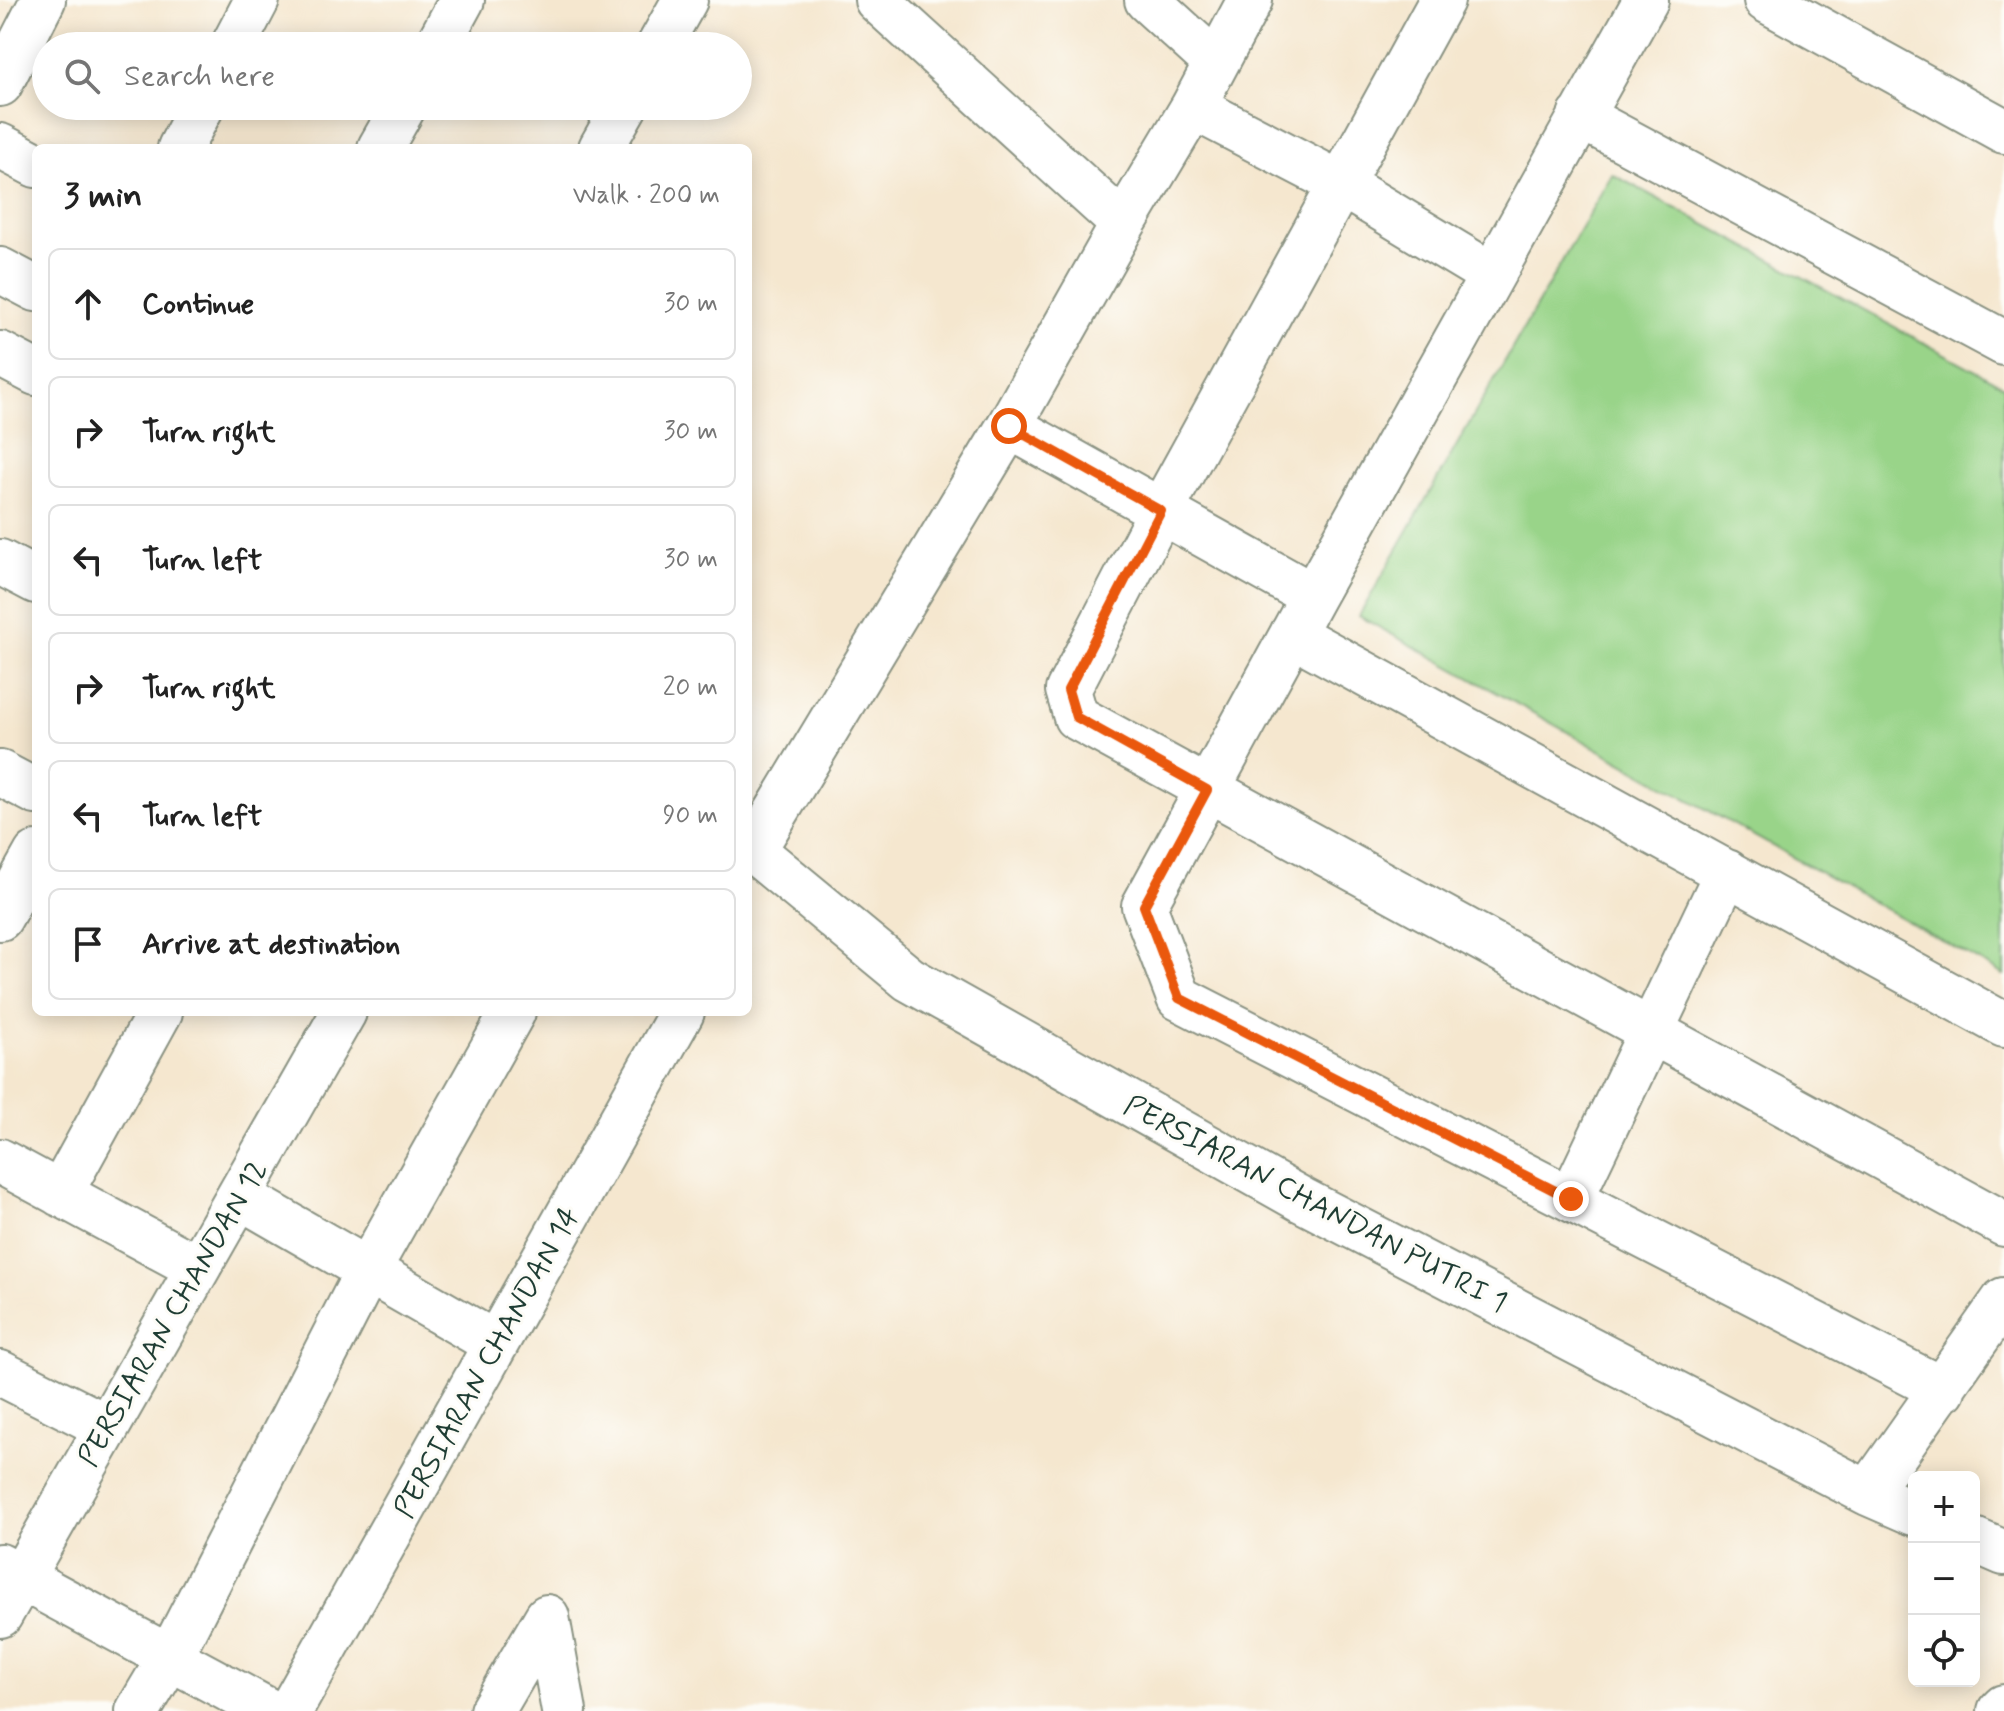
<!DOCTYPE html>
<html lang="en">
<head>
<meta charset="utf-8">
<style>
  :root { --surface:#fff; --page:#f6f6f6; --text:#222; --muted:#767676; --line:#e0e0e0 }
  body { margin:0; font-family:Mynerve,sans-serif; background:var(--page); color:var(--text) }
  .controls { position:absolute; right:24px; bottom:24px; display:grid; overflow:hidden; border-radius:12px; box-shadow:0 4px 20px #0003 }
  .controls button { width:72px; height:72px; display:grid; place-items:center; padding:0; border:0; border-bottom:2px solid var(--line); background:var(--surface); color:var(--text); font:40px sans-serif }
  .stop { position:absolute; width:24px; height:24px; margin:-18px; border:6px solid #ea580c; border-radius:50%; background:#fff }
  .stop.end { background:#ea580c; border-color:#fff; box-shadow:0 2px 8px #0008 }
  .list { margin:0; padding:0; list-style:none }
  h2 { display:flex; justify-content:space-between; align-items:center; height:104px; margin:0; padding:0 32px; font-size:34px }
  h2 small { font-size:26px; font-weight:400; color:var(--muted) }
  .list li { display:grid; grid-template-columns:52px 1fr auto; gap:24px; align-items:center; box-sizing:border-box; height:112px; margin:0 16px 16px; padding:0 16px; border:2px solid var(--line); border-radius:12px }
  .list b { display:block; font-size:30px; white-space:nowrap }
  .list em { font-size:26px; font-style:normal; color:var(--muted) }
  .icon { flex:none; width:44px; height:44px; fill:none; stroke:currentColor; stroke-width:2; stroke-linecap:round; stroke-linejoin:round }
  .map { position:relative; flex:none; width:2004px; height:1711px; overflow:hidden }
  .search { position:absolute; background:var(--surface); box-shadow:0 4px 20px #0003; left:32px; top:32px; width:720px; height:88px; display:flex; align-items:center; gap:20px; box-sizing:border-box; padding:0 28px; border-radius:44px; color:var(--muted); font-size:30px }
  .panel { position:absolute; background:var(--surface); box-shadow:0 4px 20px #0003; left:32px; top:144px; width:720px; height:872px; border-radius:12px }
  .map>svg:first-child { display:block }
  .green { fill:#99d489; stroke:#5c885e; stroke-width:2 }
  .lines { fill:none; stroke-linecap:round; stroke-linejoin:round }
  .minor-casing { stroke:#8a9282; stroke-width:48 }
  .minor { stroke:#fff; stroke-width:44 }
  .route { stroke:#ea580c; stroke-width:10 }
  .labels { text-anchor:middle; stroke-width:6; stroke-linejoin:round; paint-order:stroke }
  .street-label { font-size:30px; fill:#1f3d34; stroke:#fdfcf7 }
</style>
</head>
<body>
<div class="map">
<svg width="2004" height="1711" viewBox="0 0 2004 1711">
  <rect width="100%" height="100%" fill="#fdfcf7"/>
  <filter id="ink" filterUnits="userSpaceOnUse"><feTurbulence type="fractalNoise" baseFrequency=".0125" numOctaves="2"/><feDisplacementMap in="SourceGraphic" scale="16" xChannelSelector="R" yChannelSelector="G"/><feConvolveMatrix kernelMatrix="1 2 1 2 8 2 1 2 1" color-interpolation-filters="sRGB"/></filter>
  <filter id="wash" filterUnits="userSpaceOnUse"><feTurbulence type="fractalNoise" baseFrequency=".006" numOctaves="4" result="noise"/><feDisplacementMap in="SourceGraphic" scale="32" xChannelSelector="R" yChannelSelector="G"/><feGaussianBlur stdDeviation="1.8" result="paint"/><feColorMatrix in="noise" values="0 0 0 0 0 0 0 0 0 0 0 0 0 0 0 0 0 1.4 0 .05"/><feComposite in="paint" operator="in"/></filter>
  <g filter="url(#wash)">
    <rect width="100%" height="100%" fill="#f5e7cf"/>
    <path class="green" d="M 1612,174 L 2004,386 L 2004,975 L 1359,616 Z"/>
  </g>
  <g filter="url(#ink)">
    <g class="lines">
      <defs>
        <path id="minor" d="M 877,0 L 1123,224
          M 1147,0 L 1216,63
          M 1442,0 L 1161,511 L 1068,690 L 1076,717 L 2004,1224
          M 1646,0 L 1313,596 L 1144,906 L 1179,998 L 1943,1390
          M 1766,0 L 2004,131
          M 233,46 L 257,0
          M 437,46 L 462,0
          M 659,46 L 685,0
          M 0,84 L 43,0
          M 1193,107 L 1341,184 L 1492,275
          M 1580,116 L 2004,343
          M 0,146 L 36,165
          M 180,148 L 202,106
          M 380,148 L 404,106
          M 601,148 L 625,106
          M 0,270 L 36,289
          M 0,354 L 36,373
          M 1009,426 L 1313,596
          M 0,562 L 36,581
          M 1292,634 L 2004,1025
          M 0,773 L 36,792
          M 748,846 L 909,979 L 1302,1200 L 1868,1493 L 1914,1513
          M 753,851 L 1009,426 L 1123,224 L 1193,107 L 1250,0
          M 0,918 L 36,854
          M 0,1161 L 198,1268
          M 60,1194 L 160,1012
          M 239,1196 L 496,1344
          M 1571,1199 L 1727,872
          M 0,1373 L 107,1427
          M 1868,1493 L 2004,1300
          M 1974,1540 L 2004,1553
          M 0,1566 L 269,1711
          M 0,1615 L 344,1012
          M 138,1711 L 170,1657 L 368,1270 L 513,1012
          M 290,1711 L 682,1012
          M 492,1711 L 547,1617 L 564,1711
          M 2000,1711 L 2004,1707"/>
      </defs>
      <use href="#minor" class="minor-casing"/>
      <use href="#minor" class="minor"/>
    </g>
  </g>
  <g class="lines" filter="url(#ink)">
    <path class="route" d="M 1009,426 L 1161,511 L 1068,690 L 1076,717 L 1207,790 L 1144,906 L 1179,998 L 1571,1199"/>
  </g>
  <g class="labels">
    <g class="street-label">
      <text transform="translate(1316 1203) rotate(28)" y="10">PERSIARAN CHANDAN PUTRI 1</text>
      <text transform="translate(172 1313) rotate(-60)" y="10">PERSIARAN CHANDAN 12</text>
      <text transform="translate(486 1362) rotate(-61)" y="10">PERSIARAN CHANDAN 14</text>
    </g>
  </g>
</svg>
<div class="controls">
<button>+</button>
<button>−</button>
<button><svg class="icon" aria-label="locate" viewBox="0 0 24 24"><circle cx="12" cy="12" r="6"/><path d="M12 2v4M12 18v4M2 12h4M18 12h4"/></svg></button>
</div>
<div class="stop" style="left:1009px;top:426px"></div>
<div class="stop end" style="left:1571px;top:1199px"></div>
<div class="search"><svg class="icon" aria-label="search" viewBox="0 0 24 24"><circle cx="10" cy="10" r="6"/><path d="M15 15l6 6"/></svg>Search here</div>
<section class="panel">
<h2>3 min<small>Walk · 200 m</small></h2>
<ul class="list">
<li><svg class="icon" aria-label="ahead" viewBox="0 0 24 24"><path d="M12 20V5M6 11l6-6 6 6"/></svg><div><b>Continue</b></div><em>30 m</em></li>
<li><svg class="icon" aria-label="right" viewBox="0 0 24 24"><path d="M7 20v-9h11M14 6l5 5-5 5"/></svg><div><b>Turn right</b></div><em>30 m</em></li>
<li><svg class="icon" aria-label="left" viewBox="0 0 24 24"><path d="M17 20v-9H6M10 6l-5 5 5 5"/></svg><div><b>Turn left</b></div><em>30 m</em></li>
<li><svg class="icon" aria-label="right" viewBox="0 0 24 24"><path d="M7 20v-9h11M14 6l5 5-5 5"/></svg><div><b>Turn right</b></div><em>20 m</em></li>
<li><svg class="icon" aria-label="left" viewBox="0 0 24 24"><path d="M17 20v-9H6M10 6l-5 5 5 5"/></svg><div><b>Turn left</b></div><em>90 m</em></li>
<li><svg class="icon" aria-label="arrive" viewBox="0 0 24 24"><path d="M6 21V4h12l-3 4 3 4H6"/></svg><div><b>Arrive at destination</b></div></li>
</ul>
</section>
</div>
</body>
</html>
